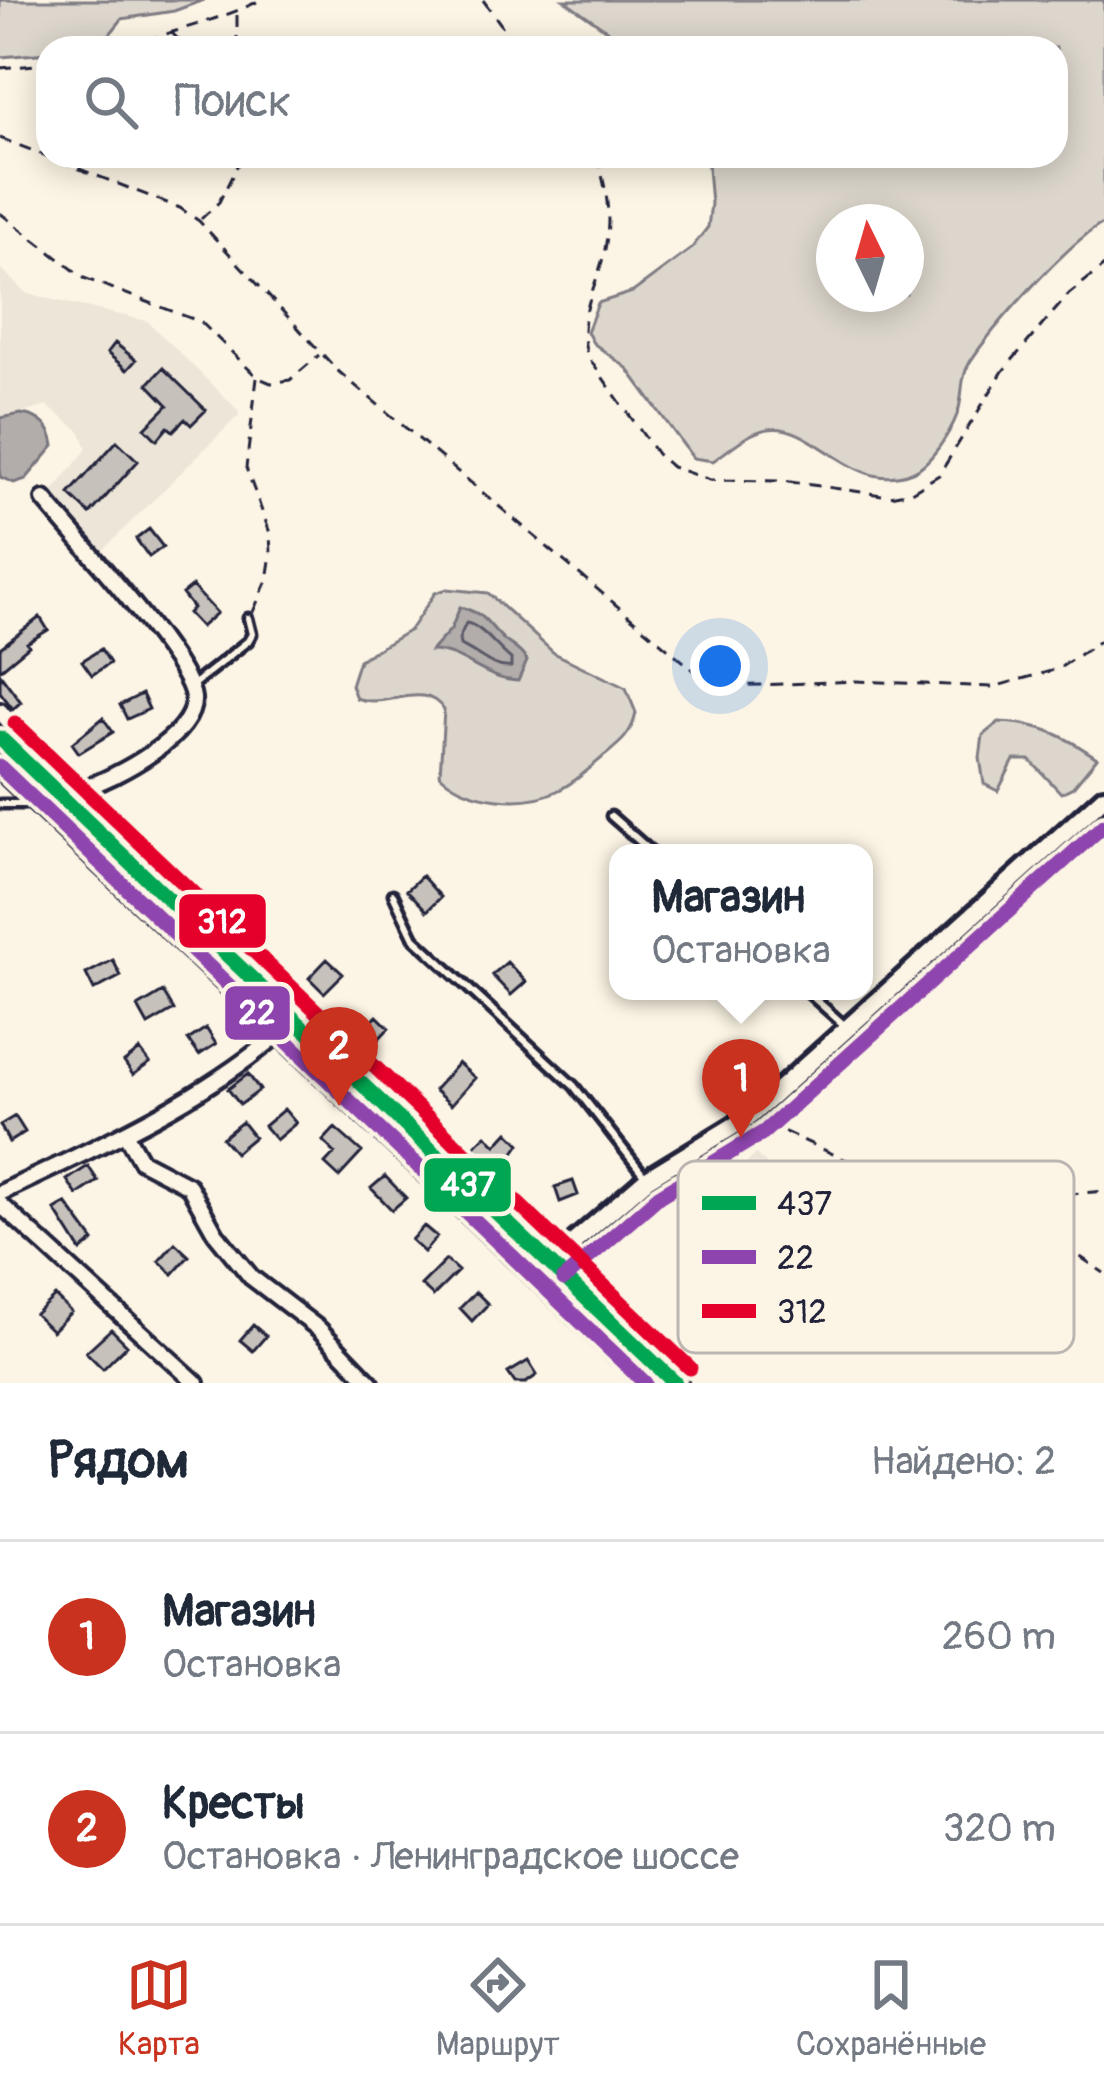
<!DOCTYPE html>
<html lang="ru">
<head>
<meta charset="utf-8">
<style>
  :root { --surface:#fff; --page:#f2f2f3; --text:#1f2937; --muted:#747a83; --line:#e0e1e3; --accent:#c8321e }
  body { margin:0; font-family:Pangolin,sans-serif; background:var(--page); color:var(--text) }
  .compass { position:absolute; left:816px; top:204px; width:108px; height:108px; border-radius:50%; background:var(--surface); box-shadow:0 6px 30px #0003; rotate:355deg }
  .you { position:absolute; left:720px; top:666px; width:42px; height:42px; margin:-30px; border:9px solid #fff; border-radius:50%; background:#1a73e8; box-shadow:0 0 0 18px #1a73e833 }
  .badge { display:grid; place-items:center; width:78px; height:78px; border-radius:50%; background:var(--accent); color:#fff; font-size:39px; font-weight:700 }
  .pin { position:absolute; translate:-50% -99px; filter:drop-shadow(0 3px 6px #0008) }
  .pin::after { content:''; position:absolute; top:63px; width:42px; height:36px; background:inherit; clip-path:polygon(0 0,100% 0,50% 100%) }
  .popup { position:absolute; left:609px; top:844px; width:264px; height:156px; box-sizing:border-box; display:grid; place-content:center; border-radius:24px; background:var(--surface); filter:drop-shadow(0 3px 9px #0005); font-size:39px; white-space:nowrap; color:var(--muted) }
  .popup b { font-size:45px; color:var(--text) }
  .popup::after { content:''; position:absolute; left:50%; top:100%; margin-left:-24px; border:24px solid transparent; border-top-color:var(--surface) }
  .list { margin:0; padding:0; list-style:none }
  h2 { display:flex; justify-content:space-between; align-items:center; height:156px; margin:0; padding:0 48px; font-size:51px }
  h2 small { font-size:39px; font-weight:400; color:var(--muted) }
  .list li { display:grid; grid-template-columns:78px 1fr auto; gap:36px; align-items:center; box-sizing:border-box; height:192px; padding:0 48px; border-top:3px solid var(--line) }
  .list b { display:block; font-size:45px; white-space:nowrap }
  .list p { margin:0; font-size:39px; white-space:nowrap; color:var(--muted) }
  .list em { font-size:39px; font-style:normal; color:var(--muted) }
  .icon { flex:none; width:66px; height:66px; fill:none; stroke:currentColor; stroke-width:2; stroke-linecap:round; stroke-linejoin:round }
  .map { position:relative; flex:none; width:1104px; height:1383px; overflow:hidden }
  .search { position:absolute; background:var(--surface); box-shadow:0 6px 30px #0003; left:36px; right:36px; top:36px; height:132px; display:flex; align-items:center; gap:30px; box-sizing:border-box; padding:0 42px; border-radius:36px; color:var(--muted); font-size:45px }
  .sheet { height:540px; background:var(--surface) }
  nav { display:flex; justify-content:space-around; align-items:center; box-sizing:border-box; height:168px; border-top:3px solid var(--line); background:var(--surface); font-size:33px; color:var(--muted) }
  nav a { display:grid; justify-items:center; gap:6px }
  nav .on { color:var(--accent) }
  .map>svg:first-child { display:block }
  .built { fill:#ece5d8 }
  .green { fill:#dcd6cc; stroke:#7f7c84; stroke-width:3; fill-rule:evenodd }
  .water { fill:#b2adab; stroke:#78757e; stroke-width:3 }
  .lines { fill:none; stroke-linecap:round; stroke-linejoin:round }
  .shore { stroke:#5c5a68; stroke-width:3 }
  .building { fill:#c6c1bb; stroke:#22223b; stroke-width:3 }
  .service-casing { stroke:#22223b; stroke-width:15 }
  .minor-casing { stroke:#22223b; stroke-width:22 }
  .tertiary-casing { stroke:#22223b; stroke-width:26 }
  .trunk-casing { stroke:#22223b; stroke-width:30 }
  .path { stroke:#22223b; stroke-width:3; stroke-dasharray:12 9; stroke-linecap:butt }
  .service { stroke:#fcf5e5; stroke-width:6 }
  .minor { stroke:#fcf5e5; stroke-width:14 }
  .tertiary { stroke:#fcf5e5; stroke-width:16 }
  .trunk { stroke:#fcf5e5; stroke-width:21 }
  .bus-1-casing { stroke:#fcf5e5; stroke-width:24 }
  .bus-2-casing { stroke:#fcf5e5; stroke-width:24 }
  .bus-3-casing { stroke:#fcf5e5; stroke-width:24 }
  .bus-1 { stroke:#00a651; stroke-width:15 }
  .bus-2 { stroke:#8e44ad; stroke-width:15 }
  .bus-3 { stroke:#e4002b; stroke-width:15 }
  .key { fill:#fcf5e5; stroke:#bbb6b2; stroke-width:3 }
  .key-label { font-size:33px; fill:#22223b }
  .line-badge { stroke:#fcf5e5; stroke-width:4.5 }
  .badge-label { font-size:33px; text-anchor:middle; font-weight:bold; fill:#fff }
</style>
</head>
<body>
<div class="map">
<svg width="1104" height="1383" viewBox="0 0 1104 1383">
  <rect width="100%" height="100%" fill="#fcf5e5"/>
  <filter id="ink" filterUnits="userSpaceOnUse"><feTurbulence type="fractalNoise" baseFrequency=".00833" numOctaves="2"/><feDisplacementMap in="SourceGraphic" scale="24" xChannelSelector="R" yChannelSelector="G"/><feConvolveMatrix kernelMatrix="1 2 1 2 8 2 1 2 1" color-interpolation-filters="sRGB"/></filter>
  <g filter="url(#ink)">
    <path class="built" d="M 0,268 L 27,294 L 147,321 L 238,410 L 239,415 L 102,551 L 50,495 L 87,449 L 81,432 L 47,406 L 0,419 Z
      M 756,1154 L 823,1220 L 744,1300 L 677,1233 Z"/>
    <path class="green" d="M 0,0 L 204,0 L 174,11 L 122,19 C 93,57 95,48 48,48 L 48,53 L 0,57 Z
      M 564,0 L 1104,0 L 1104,223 C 1070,240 992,328 970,362 C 959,380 964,397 957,415 C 950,433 930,465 912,472 C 852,496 815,421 768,429 C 746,433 731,449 713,461 L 693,458 L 627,368 L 593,343 L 587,332 L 598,303 L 633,292 L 691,249 L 708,227 L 711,204 L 707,156 L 1056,156 L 1056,48 L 632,48 ZM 906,222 L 906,294 L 834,294 L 834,222 Z
      M 447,589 L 488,593 L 554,653 L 626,688 L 636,713 C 632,735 619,744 603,757 C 589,769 574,783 557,791 C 523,807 468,801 440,775 L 444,710 C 423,679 388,710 356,698 L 351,685 L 359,660 L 410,630 L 435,593 Z
      M 999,722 C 1040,723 1063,735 1097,758 L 1073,787 L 1061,793 L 1030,760 L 1014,760 L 998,791 L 984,784 L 980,758 L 983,735 Z"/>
    <path class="water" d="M 21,414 C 40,416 52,428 54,446 L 26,479 L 14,483 L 0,477 L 0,418 Z
      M 460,607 C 488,615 485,622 503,639 C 512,647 520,649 527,661 L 518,681 C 483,680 463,651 431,651 L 451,629 Z"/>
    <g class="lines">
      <path class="shore" d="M 466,623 C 481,625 497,648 511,659 L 511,667 C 491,669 478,652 460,645 L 459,639 Z"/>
    </g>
    <path class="building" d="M 115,343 L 136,360 L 127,370 L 107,353 Z
      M 163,368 L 206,410 L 191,425 L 185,419 L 173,431 L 168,427 L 157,440 L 145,428 L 168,405 L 148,384 Z
      M 117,441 L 138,461 L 90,514 L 69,494 Z
      M 149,529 L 163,547 L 149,557 L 136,539 Z
      M 192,586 L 217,613 L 201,627 L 188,613 L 193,608 L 182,594 Z
      M 40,617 L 48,630 L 27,643 L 29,646 L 0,670 L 0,648 Z
      M 101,649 L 110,663 L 92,675 L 82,661 Z
      M 0,674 L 21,702 L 13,709 L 0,692 Z
      M 142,694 L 149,709 L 127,719 L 120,705 Z
      M 103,718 L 113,732 L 79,753 L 72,743 Z
      M 422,876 L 441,897 L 427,911 L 407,890 Z
      M 327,959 L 343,974 L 324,993 L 309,978 Z
      M 113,960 L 121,976 L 94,990 L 86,974 Z
      M 507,962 L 526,982 L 511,995 L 492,975 Z
      M 163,992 L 174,1010 L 148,1025 L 138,1007 Z
      M 377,1016 L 389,1028 L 372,1046 L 359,1034 Z
      M 206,1028 L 216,1044 L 199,1055 L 188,1040 Z
      M 140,1050 L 150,1063 L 133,1075 L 124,1062 Z
      M 458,1063 L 475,1078 L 451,1105 L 434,1090 Z
      M 248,1074 L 260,1090 L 240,1105 L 228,1089 Z
      M 284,1109 L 296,1123 L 276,1140 L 264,1126 Z
      M 15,1116 L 25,1132 L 9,1142 L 0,1125 Z
      M 242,1122 L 254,1137 L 235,1153 L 222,1138 Z
      M 335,1128 L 362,1152 L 339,1177 L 325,1164 L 335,1153 L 323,1141 Z
      M 508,1132 L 520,1144 L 499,1174 L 472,1149 L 486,1135 L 496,1145 Z
      M 88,1166 L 98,1181 L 77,1195 L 67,1180 Z
      M 385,1176 L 406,1198 L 392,1210 L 371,1188 Z
      M 573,1181 L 578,1195 L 560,1202 L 555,1187 Z
      M 66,1203 L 94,1241 L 81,1251 L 55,1210 Z
      M 424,1226 L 437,1237 L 424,1252 L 411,1240 Z
      M 175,1243 L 189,1256 L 173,1274 L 159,1261 Z
      M 446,1260 L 458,1271 L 433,1296 L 421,1285 Z
      M 476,1292 L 488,1304 L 472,1321 L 460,1308 Z
      M 55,1296 L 71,1312 L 52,1331 L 35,1314 Z
      M 253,1325 L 266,1336 L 253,1351 L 240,1340 Z
      M 111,1329 L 127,1345 L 103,1369 L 86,1352 Z
      M 528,1361 L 537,1375 L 526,1383 L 515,1383 L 508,1373 Z"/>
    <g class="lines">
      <defs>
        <path id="service" d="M 190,687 L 248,641 L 252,634 L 248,618
          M 0,804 L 32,804
          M 611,816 L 653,853
          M 393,894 L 414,938 L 574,1086 L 644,1175
          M 806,991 L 844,1025"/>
        <path id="minor" d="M 0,711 L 24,740 L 84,788 C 115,778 196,736 193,698 C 190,661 73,535 44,499
          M 125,1133 L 141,1161 L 189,1186 L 216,1234 L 251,1277 L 319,1329 L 371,1383
          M 0,1193 C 96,1148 199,1102 281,1032
          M 0,1204 L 196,1383"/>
        <path id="tertiary" d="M 550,1263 L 647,1179 L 750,1116 L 1104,797"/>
        <path id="trunk" d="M 0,738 L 675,1383
          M 0,765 L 650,1383"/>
      </defs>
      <use href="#service" class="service-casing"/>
      <use href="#minor" class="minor-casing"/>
      <use href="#tertiary" class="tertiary-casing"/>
      <use href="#trunk" class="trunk-casing"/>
      <path class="path" d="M 483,0 L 518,48
        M 171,32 L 187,48
        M 127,48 C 171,30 219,21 261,0
        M 237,48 L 237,14
        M 0,68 L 48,64
        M 0,138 L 180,208 L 199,221 L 338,371 L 703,678 L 734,686 L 856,681 L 993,687 L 1058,669 L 1104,638
        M 596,156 C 606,184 611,213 606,243 C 600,284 574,315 588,357 L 657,454 L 672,467 L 710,480 L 784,481 L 889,496 L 911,492 L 939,475 L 1003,371 L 1069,294 L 1104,266
        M 0,213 L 84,278 L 201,322 L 257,377 L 271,383 L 290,380 L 319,355
        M 201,219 L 219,202 L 242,156
        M 253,612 L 267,580 L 271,554 L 270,533 L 246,468 L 257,378
        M 765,1123 L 875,1173 L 965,1191 L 1017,1199 L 1104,1191
        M 1019,1200 L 1076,1254 L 1104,1273"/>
      <use href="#service" class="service"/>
      <use href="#minor" class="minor"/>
      <use href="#tertiary" class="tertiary"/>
      <use href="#trunk" class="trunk"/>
      <defs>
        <path id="bus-1" d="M 0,738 L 675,1383"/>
        <path id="bus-2" d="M 0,767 L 645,1383
          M 564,1279 L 659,1196 L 764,1132 L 1104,825"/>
        <path id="bus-3" d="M 15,723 L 690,1368"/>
      </defs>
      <use href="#bus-1" class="bus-1-casing"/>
      <use href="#bus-2" class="bus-2-casing"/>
      <use href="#bus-3" class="bus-3-casing"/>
      <use href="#bus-1" class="bus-1"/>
      <use href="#bus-2" class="bus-2"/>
      <use href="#bus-3" class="bus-3"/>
    </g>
  </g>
  <rect x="678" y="1161" width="396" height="192" rx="18" class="key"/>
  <rect x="702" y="1196" width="54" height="14" fill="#00a651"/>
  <rect x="702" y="1250" width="54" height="14" fill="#8e44ad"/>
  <rect x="702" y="1304" width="54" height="14" fill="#e4002b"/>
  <g class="key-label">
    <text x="777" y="1215">437</text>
    <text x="777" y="1269">22</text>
    <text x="777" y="1323">312</text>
  </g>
  <g class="line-badge">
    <rect x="177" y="892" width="91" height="58" rx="12" fill="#e4002b"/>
    <rect x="223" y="984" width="69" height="58" rx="12" fill="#8e44ad"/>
    <rect x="422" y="1156" width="91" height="58" rx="12" fill="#00a651"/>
  </g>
  <g class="badge-label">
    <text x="222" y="933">312</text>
    <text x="257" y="1024">22</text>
    <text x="468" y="1196">437</text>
  </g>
</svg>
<svg class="compass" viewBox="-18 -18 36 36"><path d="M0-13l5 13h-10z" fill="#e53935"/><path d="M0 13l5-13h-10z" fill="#747a83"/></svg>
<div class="you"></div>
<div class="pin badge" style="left:741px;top:1138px">1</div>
<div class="popup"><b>Магазин</b>Остановка</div>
<div class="pin badge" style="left:339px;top:1106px">2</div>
<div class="search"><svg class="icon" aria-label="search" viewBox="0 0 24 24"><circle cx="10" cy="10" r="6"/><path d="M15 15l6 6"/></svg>Поиск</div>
</div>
<section class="sheet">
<h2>Рядом<small>Найдено: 2</small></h2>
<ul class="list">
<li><span class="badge">1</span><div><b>Магазин</b><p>Остановка</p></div><em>260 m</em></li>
<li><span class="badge">2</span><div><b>Кресты</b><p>Остановка · Ленинградское шоссе</p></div><em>320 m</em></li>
</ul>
</section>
<nav>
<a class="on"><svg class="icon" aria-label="map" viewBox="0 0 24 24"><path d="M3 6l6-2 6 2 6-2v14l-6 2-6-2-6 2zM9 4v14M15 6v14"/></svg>Карта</a>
<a><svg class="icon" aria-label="directions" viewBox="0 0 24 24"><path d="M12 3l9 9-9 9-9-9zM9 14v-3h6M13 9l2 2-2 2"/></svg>Маршрут</a>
<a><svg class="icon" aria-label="saved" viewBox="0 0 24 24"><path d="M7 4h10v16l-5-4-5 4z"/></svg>Сохранённые</a>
</nav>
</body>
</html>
